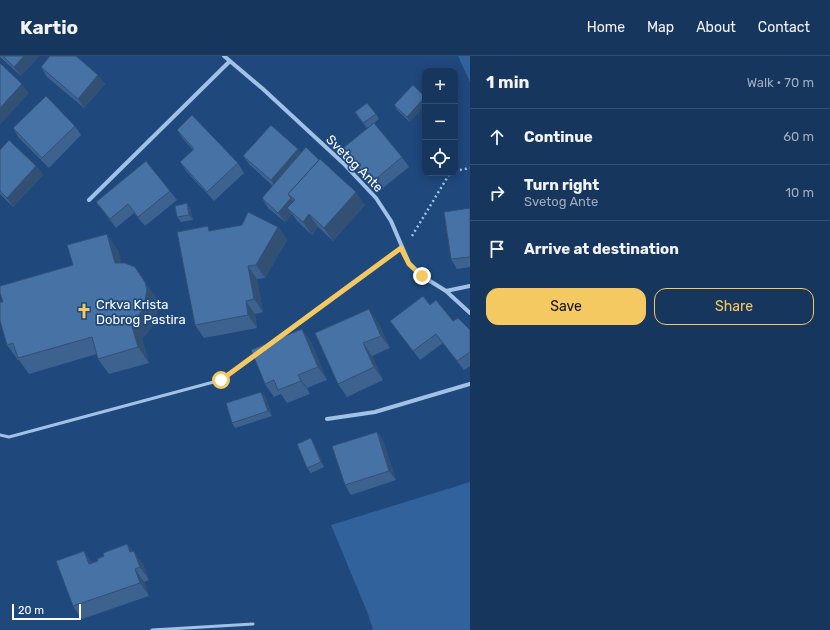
<!DOCTYPE html>
<html lang="en">
<head>
<meta charset="utf-8">
<style>
  :root { --surface:#17365d; --page:#203e63; --text:#f1f3f6; --muted:#9eabbc; --line:#365072; --accent:#f5c961 }
  body { margin:0; font-family:Rubik,sans-serif; background:var(--page); color:var(--text) }
  .controls { position:absolute; right:12px; top:12px; display:grid; overflow:hidden; border-radius:8px; box-shadow:0 2px 10px #0003 }
  .controls button { width:36px; height:36px; display:grid; place-items:center; padding:0; border:0; border-bottom:1px solid var(--line); background:var(--surface); color:var(--text); font:20px sans-serif }
  .scale { position:absolute; left:12px; bottom:10px; width:69px; box-sizing:border-box; padding-left:4px; border:2px solid #fff; border-top:0; font-size:11px; line-height:14px; white-space:nowrap; color:#fff; -webkit-text-stroke:3px #1f487c; paint-order:stroke }
  .stop { position:absolute; width:12px; height:12px; margin:-9px; border:3px solid #f5c961; border-radius:50%; background:#fff }
  .stop.end { background:#f5c961; border-color:#fff; box-shadow:0 1px 4px #0008 }
  .list { margin:0; padding:0; list-style:none }
  h2 { display:flex; justify-content:space-between; align-items:center; height:52px; margin:0; padding:0 16px; font-size:17px }
  h2 small { font-size:13px; font-weight:400; color:var(--muted) }
  .list li { display:grid; grid-template-columns:26px 1fr auto; gap:12px; align-items:center; box-sizing:border-box; height:56px; padding:0 16px; border-top:1px solid var(--line) }
  .list b { display:block; font-size:15px; white-space:nowrap }
  .list p { margin:0; font-size:13px; white-space:nowrap; color:var(--muted) }
  .list em { font-size:13px; font-style:normal; color:var(--muted) }
  .actions { display:flex; gap:8px; padding:12px 16px }
  .actions a { flex:1; padding:9px 0; border:1px solid var(--accent); border-radius:12px; text-align:center; font-size:14px; color:var(--accent) }
  .actions .main { background:var(--accent); color:#111 }
  .icon { flex:none; width:22px; height:22px; fill:none; stroke:currentColor; stroke-width:2; stroke-linecap:round; stroke-linejoin:round }
  .map { position:relative; flex:none; width:470px; height:574px; overflow:hidden }
  header { display:flex; align-items:center; gap:24px; box-sizing:border-box; height:56px; padding:0 20px; background:var(--surface); border-bottom:1px solid var(--line) }
  header strong { font-size:19px }
  nav { display:flex; gap:22px; margin-inline-start:auto; font-size:14px }
  main { display:flex }
  aside { flex:1; background:var(--surface) }
  .map>svg:first-child { display:block }
  .green { fill:#31629b }
  .lines { fill:none; stroke-linecap:round; stroke-linejoin:round }
  .path { stroke:#a1c1e7; stroke-width:2.5; stroke-dasharray:2 3; stroke-linecap:butt }
  .service { stroke:#a1c1e7; stroke-width:3 }
  .minor { stroke:#a1c1e7; stroke-width:4 }
  .wall { fill:#3d628f }
  .shaded-wall { fill:#325074 }
  .building { fill:#4772a6; stroke:#325074 }
  .route { stroke:#f5c961; stroke-width:5 }
  .labels { text-anchor:middle; stroke-width:3.5; stroke-linejoin:round; paint-order:stroke }
  .street-label { font-size:13px; fill:#fff; stroke:#1f487c }
  .poi-label { font-size:13px; fill:#fff; stroke:#1f487c; text-anchor:start }
</style>
</head>
<body>
<header>
<strong>Kartio</strong>
<nav><a>Home</a><a>Map</a><a>About</a><a>Contact</a></nav>
</header>
<main>
<div class="map">
<svg width="470" height="574" viewBox="0 0 470 574">
  <rect width="100%" height="100%" fill="#1f487c"/>
  <path class="green" d="M 458,0 L 470,0 L 470,26 Z
    M 470,426 L 470,574 L 373,574 L 368,558 L 331,469 Z"/>
  <g class="lines">
    <path class="path" d="M 455,115 L 470,112
      M 412,180 L 450,117"/>
    <path class="service" d="M 273,286 L 401,192
      M 0,379 L 9,381 L 221,324 L 256,298
      M 152,574 L 253,568"/>
    <path class="minor" d="M 224,0 L 263,33 L 343,107 L 376,142 L 391,165 L 409,207 L 422,220 L 446,235 L 470,257
      M 89,144 L 230,5
      M 446,235 L 470,230
      M 327,363 L 375,356 L 470,328"/>
  </g>
  <path class="wall" d="M 0,0 L 39,0 L 21,20 L 0,1 Z
    M 41,11 L 98,19 L 105,28 L 84,52 L 47,21 Z
    M 413,29 L 410,66 L 397,54 L 394,49 Z
    M 376,58 L 379,63 L 374,67 L 402,101 L 409,111 L 378,136 L 350,102 L 343,92 L 374,67 L 367,72 L 358,61 Z
    M 75,70 L 81,79 L 49,112 L 19,82 L 13,72 Z
    M 177,74 L 238,107 L 244,117 L 214,145 L 186,115 L 180,106 L 193,94 L 183,83 Z
    M 298,93 L 301,97 L 365,149 L 333,185 L 318,171 L 312,179 L 297,165 L 292,158 L 285,166 L 268,152 L 262,142 L 273,130 L 250,109 L 243,100 Z
    M 0,94 L 36,110 L 43,119 L 13,151 L 0,138 Z
    M 170,135 L 177,144 L 145,170 L 134,157 L 116,172 L 96,146 Z
    M 190,152 L 193,164 L 181,166 L 177,161 Z
    M 470,152 L 470,211 L 457,213 L 451,203 Z
    M 278,171 L 287,184 L 265,222 L 257,223 L 263,256 L 255,258 L 257,272 L 204,282 L 195,269 L 211,175 Z
    M 118,194 L 121,207 L 156,241 L 158,250 L 154,269 L 142,283 L 149,307 L 109,318 L 98,303 L 97,298 L 29,318 L 19,304 L 18,304 L 7,289 L 3,246 Z
    M 430,249 L 453,265 L 470,274 L 470,310 L 464,314 L 443,287 L 420,304 L 390,265 Z
    M 378,266 L 390,292 L 372,300 L 383,324 L 347,341 L 338,328 L 315,277 Z
    M 311,286 L 327,324 L 307,332 L 310,338 L 287,347 L 281,338 L 274,341 L 265,328 Z
    M 265,340 L 272,360 L 235,372 L 232,367 Z
    M 377,376 L 383,385 L 396,424 L 351,439 L 345,429 Z
    M 314,387 L 324,411 L 311,417 L 307,412 Z
    M 127,488 L 133,496 L 143,508 L 149,524 L 144,526 L 149,540 L 82,563 L 73,550 L 92,507 L 98,505 L 104,500 Z"/>
  <path class="shaded-wall" d="M 24,0 L 39,0 L 21,20 L 14,11 Z
    M 98,19 L 105,28 L 84,52 L 78,43 Z
    M 22,28 L 29,37 L 0,69 L 0,52 Z
    M 425,41 L 425,50 L 410,66 L 407,61 Z
    M 298,93 L 305,102 L 277,134 L 271,124 Z
    M 36,110 L 43,119 L 13,151 L 7,142 Z
    M 356,136 L 365,149 L 333,185 L 324,172 Z
    M 291,142 L 298,151 L 287,152 L 292,158 L 285,166 L 278,157 Z
    M 187,147 L 190,152 L 193,164 L 189,159 Z
    M 309,158 L 318,171 L 312,179 L 303,166 Z
    M 278,171 L 287,184 L 265,222 L 256,209 Z
    M 107,178 L 118,194 L 126,222 L 115,207 Z
    M 248,210 L 257,223 L 263,256 L 254,243 Z
    M 145,226 L 156,241 L 158,250 L 154,269 L 142,283 L 149,307 L 138,291 L 131,267 Z
    M 246,245 L 255,258 L 257,272 L 248,259 Z
    M 369,253 L 378,266 L 390,292 L 381,280 Z
    M 302,273 L 311,286 L 327,324 L 318,311 Z
    M 363,287 L 372,300 L 383,324 L 374,311 Z
    M 298,319 L 307,332 L 310,338 L 301,325 Z
    M 261,336 L 265,340 L 272,360 L 268,355 Z
    M 377,376 L 383,385 L 396,424 L 389,415 Z
    M 311,382 L 314,387 L 324,411 L 321,406 Z
    M 127,488 L 136,501 L 130,496 Z
    M 84,495 L 93,508 L 89,508 Z
    M 134,495 L 143,508 L 149,524 L 140,511 Z
    M 135,513 L 144,526 L 149,540 L 140,527 Z"/>
  <path class="building" d="M 3,0 L 24,0 L 14,11 Z
    M 50,0 L 76,0 L 98,19 L 78,43 L 41,11 Z
    M 0,7 L 22,28 L 0,52 Z
    M 413,29 L 425,41 L 407,61 L 394,49 Z
    M 46,40 L 75,70 L 42,102 L 13,72 Z
    M 367,47 L 376,58 L 363,67 L 355,56 Z
    M 192,59 L 238,107 L 207,136 L 180,106 L 194,93 L 177,74 Z
    M 374,67 L 402,101 L 371,127 L 343,92 Z
    M 271,69 L 298,93 L 271,124 L 243,100 Z
    M 9,84 L 36,110 L 7,142 L 0,135 L 0,94 Z
    M 306,91 L 319,104 L 288,138 L 291,142 L 278,157 L 262,142 Z
    M 320,103 L 356,136 L 324,172 L 309,158 L 303,166 L 287,152 L 295,144 L 288,138 Z
    M 146,105 L 170,135 L 138,161 L 128,148 L 110,163 L 96,146 Z
    M 187,147 L 189,159 L 177,161 L 175,150 Z
    M 470,152 L 470,201 L 451,203 L 444,156 Z
    M 248,156 L 278,171 L 256,209 L 248,210 L 254,243 L 246,245 L 248,259 L 195,269 L 177,176 L 208,170 L 209,175 L 242,169 Z
    M 107,178 L 115,207 L 125,207 L 135,211 L 145,226 L 147,234 L 143,254 L 131,267 L 138,291 L 98,303 L 92,281 L 18,302 L 13,287 L 7,289 L 0,265 L 0,246 L 3,246 L 0,237 L 0,230 L 73,209 L 67,189 Z
    M 423,240 L 430,249 L 436,244 L 453,265 L 458,262 L 470,274 L 470,296 L 457,305 L 436,278 L 413,295 L 390,265 Z
    M 369,253 L 381,280 L 363,287 L 374,311 L 338,328 L 315,277 Z
    M 302,273 L 318,311 L 298,319 L 301,325 L 278,334 L 274,324 L 265,328 L 251,294 Z
    M 261,336 L 268,355 L 232,367 L 226,347 Z
    M 377,376 L 389,415 L 345,429 L 332,390 Z
    M 311,382 L 321,406 L 307,412 L 297,388 Z
    M 127,488 L 130,496 L 134,495 L 140,511 L 135,513 L 140,527 L 73,550 L 56,505 L 84,495 L 89,508 L 98,505 L 97,503 L 104,500 L 103,497 Z"/>
  <g class="lines">
    <path class="route" d="M 221,324 L 401,192 L 409,208 L 422,220"/>
  </g>
  <defs>
    <symbol id="church-bare" viewBox="-9 -9 18 18"><path d="M-1.2-6h2.4v3.5h3.3v2.4h-3.3V6h-2.4V-.1h-3.3v-2.4h3.3Z" fill="#f5c961" stroke="#1f487c" stroke-width="2.5" paint-order="stroke"/></symbol>
  </defs>
  <g fill-rule="evenodd">
    <use href="#church-bare" x="73" y="244" width="22" height="22"/>
  </g>
  <g class="labels">
    <g class="street-label">
      <text transform="translate(355 107) rotate(45)" y="5">Svetog Ante</text>
    </g>
    <g class="poi-label">
      <text x="96" y="253">Crkva Krista<tspan x="96" dy="15">Dobrog Pastira</tspan></text>
    </g>
  </g>
</svg>
<div class="controls">
<button>+</button>
<button>−</button>
<button><svg class="icon" aria-label="locate" viewBox="0 0 24 24"><circle cx="12" cy="12" r="6"/><path d="M12 2v4M12 18v4M2 12h4M18 12h4"/></svg></button>
</div>
<div class="scale">20 m</div>
<div class="stop" style="left:221px;top:324px"></div>
<div class="stop end" style="left:422px;top:220px"></div>
</div>
<aside>
<h2>1 min<small>Walk · 70 m</small></h2>
<ul class="list">
<li><svg class="icon" aria-label="ahead" viewBox="0 0 24 24"><path d="M12 20V5M6 11l6-6 6 6"/></svg><div><b>Continue</b></div><em>60 m</em></li>
<li><svg class="icon" aria-label="right" viewBox="0 0 24 24"><path d="M7 20v-9h11M14 6l5 5-5 5"/></svg><div><b>Turn right</b><p>Svetog Ante</p></div><em>10 m</em></li>
<li><svg class="icon" aria-label="arrive" viewBox="0 0 24 24"><path d="M6 21V4h12l-3 4 3 4H6"/></svg><div><b>Arrive at destination</b></div></li>
</ul>
<div class="actions"><a class="main">Save</a><a>Share</a></div>
</aside>
</main>
</body>
</html>
